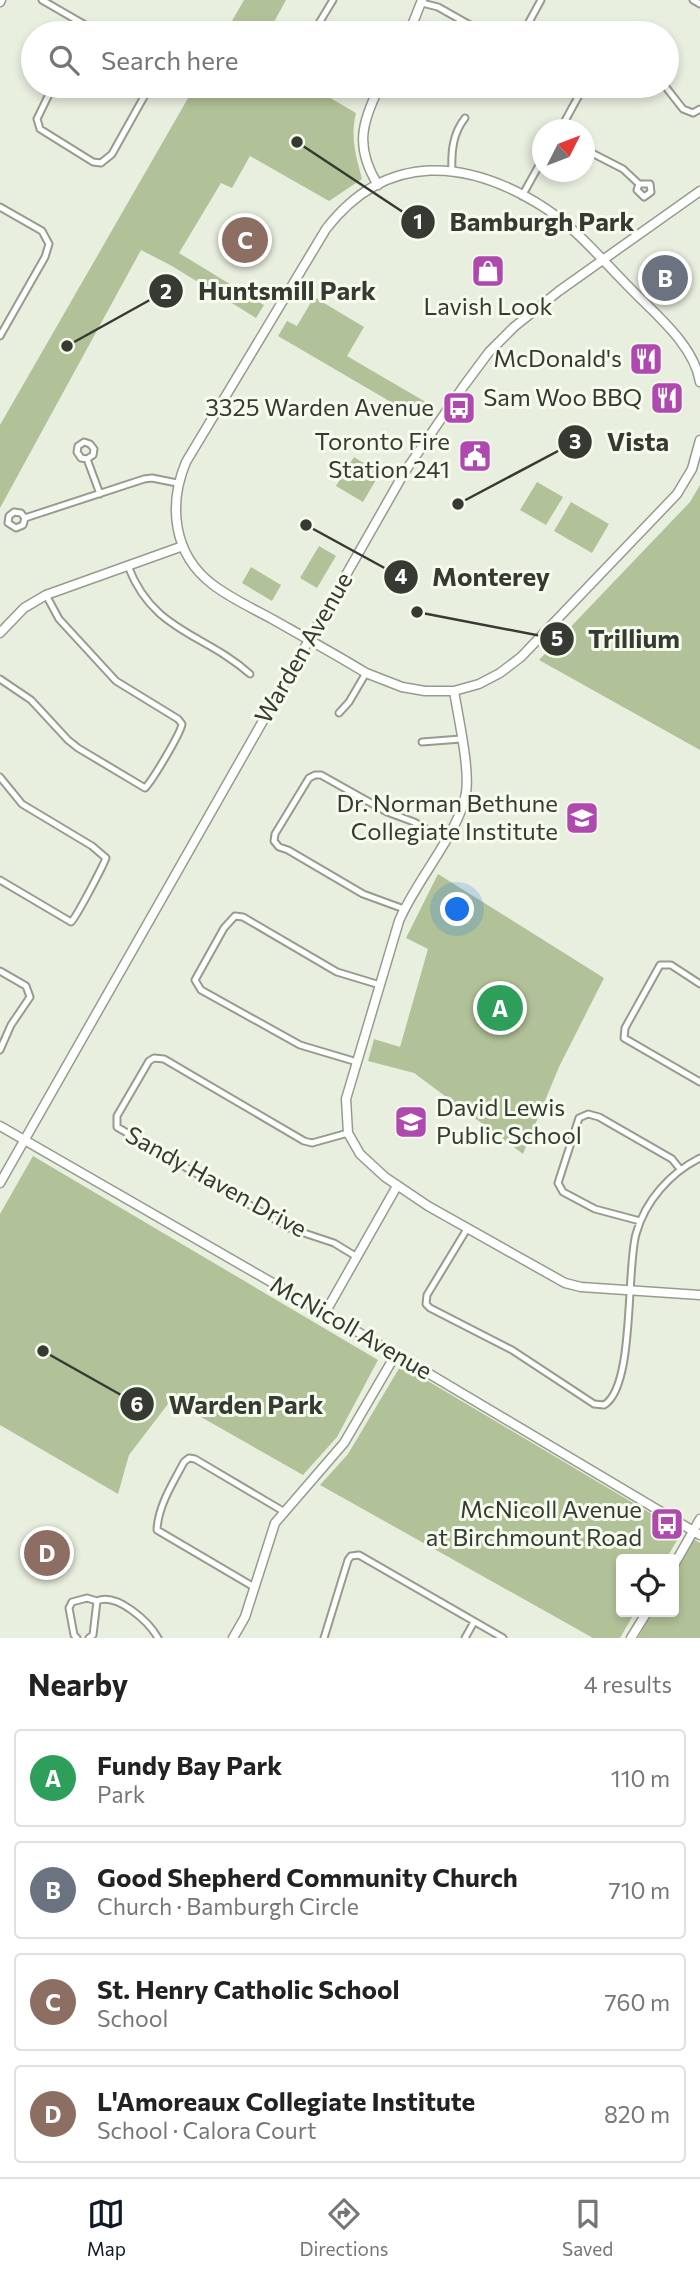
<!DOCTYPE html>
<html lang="en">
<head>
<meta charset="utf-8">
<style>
  :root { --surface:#fff; --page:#f6f6f6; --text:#222; --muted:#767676; --line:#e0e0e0; --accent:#111827 }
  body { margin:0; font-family:Commissioner,sans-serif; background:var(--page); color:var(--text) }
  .controls { position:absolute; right:21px; bottom:21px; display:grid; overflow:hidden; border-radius:7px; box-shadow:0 4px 10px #0003 }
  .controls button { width:63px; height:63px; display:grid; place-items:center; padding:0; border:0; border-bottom:2px solid var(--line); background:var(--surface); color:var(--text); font:35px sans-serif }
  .compass { position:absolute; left:532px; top:119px; width:63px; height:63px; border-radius:50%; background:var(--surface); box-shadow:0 4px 10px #0003; rotate:48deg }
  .you { position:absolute; left:458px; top:910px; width:24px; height:24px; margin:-18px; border:5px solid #fff; border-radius:50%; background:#1a73e8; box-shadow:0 0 0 10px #1a73e833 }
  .badge { display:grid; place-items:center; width:46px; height:46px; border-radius:50%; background:var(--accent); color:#fff; font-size:23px; font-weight:700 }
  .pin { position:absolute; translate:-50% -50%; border:4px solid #fff; box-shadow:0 2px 7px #0006 }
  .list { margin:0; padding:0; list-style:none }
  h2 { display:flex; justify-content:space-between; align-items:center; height:91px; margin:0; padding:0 28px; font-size:30px }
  h2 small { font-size:23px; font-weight:400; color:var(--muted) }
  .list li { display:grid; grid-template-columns:46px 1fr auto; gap:21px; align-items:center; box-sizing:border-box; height:98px; margin:0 14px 14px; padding:0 14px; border:2px solid var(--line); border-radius:7px }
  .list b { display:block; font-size:26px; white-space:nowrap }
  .list p { margin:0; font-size:23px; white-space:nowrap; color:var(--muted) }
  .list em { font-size:23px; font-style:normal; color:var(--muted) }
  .icon { flex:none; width:38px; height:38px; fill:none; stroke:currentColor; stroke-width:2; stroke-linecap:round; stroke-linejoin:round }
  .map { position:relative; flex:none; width:700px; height:1638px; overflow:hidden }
  .search { position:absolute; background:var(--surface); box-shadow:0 4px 10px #0003; left:21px; right:21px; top:21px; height:77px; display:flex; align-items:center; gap:18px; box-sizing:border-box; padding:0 24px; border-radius:38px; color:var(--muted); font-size:26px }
  .sheet { height:539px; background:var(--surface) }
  nav { display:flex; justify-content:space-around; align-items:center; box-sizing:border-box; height:98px; border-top:2px solid var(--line); background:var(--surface); font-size:19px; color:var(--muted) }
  nav a { display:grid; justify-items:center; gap:4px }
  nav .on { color:var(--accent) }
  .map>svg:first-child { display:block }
  .green { fill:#b2c298 }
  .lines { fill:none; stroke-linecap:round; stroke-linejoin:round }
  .street-casing { stroke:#969c8d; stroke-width:9 }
  .secondary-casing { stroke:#969c8d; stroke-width:11 }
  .street { stroke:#fff; stroke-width:5 }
  .secondary { stroke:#fff; stroke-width:8 }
  .labels { text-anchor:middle; stroke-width:6; stroke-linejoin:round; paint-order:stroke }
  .poi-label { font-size:24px; fill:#373933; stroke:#f6fced; text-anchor:end }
  .street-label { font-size:24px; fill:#373933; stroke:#f6fced }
  .leader { fill:none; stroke:#373933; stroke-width:2.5 }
  .callout-dot { fill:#373933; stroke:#f6fced; stroke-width:2.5 }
  .mark-label { font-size:21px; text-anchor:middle; font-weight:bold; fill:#fff }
  .callout-label { font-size:26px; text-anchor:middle; font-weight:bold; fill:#373933; stroke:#f6fced; stroke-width:6; stroke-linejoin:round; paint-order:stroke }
</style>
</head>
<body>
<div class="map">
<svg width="700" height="1638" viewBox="0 0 700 1638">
  <rect width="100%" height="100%" fill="#e9efdf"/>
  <path class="green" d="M 244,0 L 286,0 L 268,33 L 225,33 Z
    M 195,86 L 310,86 L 356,113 C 350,137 356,156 362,179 L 329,201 L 250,156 L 232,188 L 221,183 L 179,253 L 264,305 L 256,318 L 172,266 L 141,250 L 0,508 L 0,425 Z
    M 314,297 L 364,327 L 347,356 L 429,404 L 420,419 L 278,336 L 287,321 L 297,326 Z
    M 354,457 L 380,473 L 363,502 L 336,486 Z
    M 537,482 L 563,497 L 546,525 L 520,510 Z
    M 700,485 L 700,750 L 539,660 L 690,502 Z
    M 571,502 L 609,524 L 592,553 L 554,531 Z
    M 319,546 L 336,556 L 317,588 L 300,578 Z
    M 251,567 L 281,585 L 272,601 L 242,583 Z
    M 438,874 L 604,978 L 559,1067 L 523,1154 L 414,1073 L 368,1061 L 374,1039 L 400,1047 L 428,949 L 406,938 Z
    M 33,1156 L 378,1360 L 337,1437 L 303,1475 L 171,1400 L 129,1455 L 118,1494 L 0,1425 L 0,1214 Z
    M 401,1365 L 682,1532 L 666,1559 L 621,1559 L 621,1612 L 635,1612 L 620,1638 L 593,1638 L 320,1485 L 348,1454 Z
    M 692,1538 L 700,1543 L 700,1638 L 638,1638 L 652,1612 L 674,1612 L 674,1572 Z"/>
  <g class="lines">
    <defs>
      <path id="street" d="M 42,0 L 99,33
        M 693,0 L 700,4
        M 422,3 L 438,7 L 484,33
        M 77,33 L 82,23
        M 313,33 L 333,0
        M 523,33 L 541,0
        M 53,86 L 37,119 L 40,129 L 93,162 L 101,163 L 112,154 L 150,86
        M 665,86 L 683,109 L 693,113 L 700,109
        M 560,130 L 584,86
        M 584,149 L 623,169 L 639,184 L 637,190 L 644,197 L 651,192 L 650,184 L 639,184
        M 452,171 C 451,151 453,133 465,118
        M 522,196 L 542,160
        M 0,207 L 42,231 L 49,244 L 45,257 L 0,336
        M 87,459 L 93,455 L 94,449 L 90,444 L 84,442 L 78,446 L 77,452 L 81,458 L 87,459 L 100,494
        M 25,518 L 21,513 L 14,512 L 9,516 L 8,523 L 16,528 L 23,525 L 25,518 L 144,479 L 152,478 L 177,483
        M 128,566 C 153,632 204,633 250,674
        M 0,679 L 31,700 L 68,740 L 78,748 L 145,788 C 152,781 181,733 182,724 L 178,719 L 116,681 L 59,619 L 46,595
        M 339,713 L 349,702 L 366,673
        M 422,742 L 461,739
        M 0,777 L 22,804 L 92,846 L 106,858 C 102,868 76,918 71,922 L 0,880
        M 404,909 L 363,894 L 288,850 L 279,847 L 274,841 L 275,834 L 309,778 L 315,775 L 321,775 L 387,812 L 414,822 L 445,840
        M 0,971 L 26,986 L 30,997 L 11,1025 L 0,1050
        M 700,984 L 671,965 L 660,965 L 625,1028 L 624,1038 L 700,1082
        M 357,1062 L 300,1045 L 201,990 L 195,980 L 224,928 L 235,916 L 243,917 L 337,972 L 380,985
        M 348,1133 L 312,1143 L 304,1141 L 164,1059 L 154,1058 L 149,1061 L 117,1116 L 117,1127 L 289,1228 L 334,1243 L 357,1257
        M 640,1221 L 595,1209 L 563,1192 L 558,1183 L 579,1118 L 588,1114 L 599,1117 L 672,1159 L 680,1169
        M 467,1229 L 427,1295 L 426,1304 L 430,1308 L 512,1350 L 594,1404 L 604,1405 C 635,1387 626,1270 636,1234 C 645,1201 670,1173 700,1158
        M 254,1587 L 157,1530 C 158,1506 173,1483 184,1462 L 189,1458 L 195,1459 L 283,1511
        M 77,1638 L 74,1635 L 69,1608 L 72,1602 L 87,1598 L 97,1601 C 117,1592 149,1622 158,1638
        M 89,1638 L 93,1635 L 97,1601
        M 324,1638 L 348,1560 L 351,1556 L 359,1555 L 503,1638
        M 465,1638 L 474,1622"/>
      <path id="secondary" d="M 0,2 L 1,0
        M 409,33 L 422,0
        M 378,185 C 355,148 361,123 380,86
        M 700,382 C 694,345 655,314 631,289 C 604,262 577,229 545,208 C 469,159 387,150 326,229 L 186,462 C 168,505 173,554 212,584 C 230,598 252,608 272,619 C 304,637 335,654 366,673 L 402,687 L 425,691 L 454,691 L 479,684 L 500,673 L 521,657 L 677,494 L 692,469 L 700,440
        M 0,633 L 24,608 L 46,595 L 183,546
        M 454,691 C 458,716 470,769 466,793 C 460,831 415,882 399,921 L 346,1099 L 348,1133 L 360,1154 L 385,1177 L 428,1206 L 565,1283 L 581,1287 L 700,1295
        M 0,1126 L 396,1354 L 700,1535
        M 0,1183 L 404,473 L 463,387 L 489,352 L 514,327 L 559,291 L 700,191
        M 325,1313 L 397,1186
        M 674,1565 L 700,1519
        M 233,1638 L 245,1617 L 275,1523 L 344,1443 L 396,1354
        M 631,1638 L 647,1612"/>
    </defs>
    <use href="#street" class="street-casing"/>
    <use href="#secondary" class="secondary-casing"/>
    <use href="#street" class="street"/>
    <use href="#secondary" class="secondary"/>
  </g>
  <defs>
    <symbol id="shop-square" viewBox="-11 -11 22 22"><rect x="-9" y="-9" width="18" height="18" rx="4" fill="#af49ae" stroke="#f6fced"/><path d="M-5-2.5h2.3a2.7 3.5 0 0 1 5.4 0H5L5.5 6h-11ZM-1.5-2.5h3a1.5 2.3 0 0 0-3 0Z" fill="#fff"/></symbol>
    <symbol id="restaurant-square" viewBox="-11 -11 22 22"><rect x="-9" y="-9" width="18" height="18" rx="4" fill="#af49ae" stroke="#f6fced"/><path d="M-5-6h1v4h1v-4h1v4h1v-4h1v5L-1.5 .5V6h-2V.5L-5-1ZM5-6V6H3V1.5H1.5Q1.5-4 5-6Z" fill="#fff"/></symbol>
    <symbol id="bus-square" viewBox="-11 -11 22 22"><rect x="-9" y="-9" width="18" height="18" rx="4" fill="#af49ae" stroke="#f6fced"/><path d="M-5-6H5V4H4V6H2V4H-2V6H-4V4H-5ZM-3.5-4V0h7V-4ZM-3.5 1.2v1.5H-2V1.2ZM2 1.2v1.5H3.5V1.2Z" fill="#fff"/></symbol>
    <symbol id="civic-square" viewBox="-11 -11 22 22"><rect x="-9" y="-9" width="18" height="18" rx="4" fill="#af49ae" stroke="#f6fced"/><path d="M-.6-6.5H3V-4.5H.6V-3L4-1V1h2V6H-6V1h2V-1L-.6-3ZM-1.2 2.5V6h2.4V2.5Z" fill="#fff"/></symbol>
    <symbol id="school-square" viewBox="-11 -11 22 22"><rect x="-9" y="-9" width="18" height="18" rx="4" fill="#af49ae" stroke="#f6fced"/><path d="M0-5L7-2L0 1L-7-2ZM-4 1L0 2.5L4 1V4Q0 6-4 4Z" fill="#fff"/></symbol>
  </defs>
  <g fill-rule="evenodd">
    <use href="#shop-square" x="469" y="252" width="38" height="38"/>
    <use href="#restaurant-square" x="627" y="340" width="38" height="38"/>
    <use href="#restaurant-square" x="648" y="379" width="38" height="38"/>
    <use href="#bus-square" x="440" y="389" width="38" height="38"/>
    <use href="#civic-square" x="456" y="437" width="38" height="38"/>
    <use href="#school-square" x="563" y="799" width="38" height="38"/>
    <use href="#school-square" x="392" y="1103" width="38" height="38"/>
    <use href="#bus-square" x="648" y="1505" width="38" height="38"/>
  </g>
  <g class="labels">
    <g class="poi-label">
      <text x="488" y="315" text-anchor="middle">Lavish Look</text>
      <text x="622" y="367">McDonald's</text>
      <text x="642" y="406">Sam Woo BBQ</text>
      <text x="434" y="416">3325 Warden Avenue</text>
      <text x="450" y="450">Toronto Fire<tspan x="450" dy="28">Station 241</tspan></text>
      <text x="558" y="812">Dr. Norman Bethune<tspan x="558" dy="28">Collegiate Institute</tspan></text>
      <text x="436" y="1116" text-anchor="start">David Lewis<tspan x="436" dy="28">Public School</tspan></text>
      <text x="642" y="1518">McNicoll Avenue<tspan x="642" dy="28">at Birchmount Road</tspan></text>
    </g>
    <g class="street-label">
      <text transform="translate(304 648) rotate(-60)" y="8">Warden Avenue</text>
      <text transform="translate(216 1182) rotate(29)" y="8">Sandy Haven Drive</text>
      <text transform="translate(351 1328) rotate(30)" y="8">McNicoll Avenue</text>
    </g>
  </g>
  <path class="leader" d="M297 142L418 222M67 346L166 291M458 504L575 442M306 525L401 577M417 612L557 639M43 1351L137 1404"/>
  <g class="callout-dot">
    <circle cx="297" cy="142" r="7"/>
    <circle cx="67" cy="346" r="7"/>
    <circle cx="458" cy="504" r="7"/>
    <circle cx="306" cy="525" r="7"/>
    <circle cx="417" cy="612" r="7"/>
    <circle cx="43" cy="1351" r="7"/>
    <circle cx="418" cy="222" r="18"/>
    <circle cx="166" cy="291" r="18"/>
    <circle cx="575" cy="442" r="18"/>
    <circle cx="401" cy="577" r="18"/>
    <circle cx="557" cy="639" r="18"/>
    <circle cx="137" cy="1404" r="18"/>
  </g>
  <g class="mark-label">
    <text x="418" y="229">1</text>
    <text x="166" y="299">2</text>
    <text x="575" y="449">3</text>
    <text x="401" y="584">4</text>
    <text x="557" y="646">5</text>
    <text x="137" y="1412">6</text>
  </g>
  <g class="callout-label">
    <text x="542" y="231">Bamburgh Park</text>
    <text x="287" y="300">Huntsmill Park</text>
    <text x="638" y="451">Vista</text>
    <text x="491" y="586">Monterey</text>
    <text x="634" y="648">Trillium</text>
    <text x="246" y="1414">Warden Park</text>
  </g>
</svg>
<div class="controls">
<button><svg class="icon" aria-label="locate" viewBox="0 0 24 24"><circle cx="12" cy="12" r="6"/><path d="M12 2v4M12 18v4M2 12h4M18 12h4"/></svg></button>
</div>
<svg class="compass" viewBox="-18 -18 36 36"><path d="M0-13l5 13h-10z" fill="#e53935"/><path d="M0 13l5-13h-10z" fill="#767676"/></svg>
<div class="you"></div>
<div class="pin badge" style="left:500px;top:1008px;background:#2e9e5b">A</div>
<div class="pin badge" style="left:665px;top:278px;background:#6b7280">B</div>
<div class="pin badge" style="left:245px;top:240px;background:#8d6e63">C</div>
<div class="pin badge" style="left:47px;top:1553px;background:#8d6e63">D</div>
<div class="search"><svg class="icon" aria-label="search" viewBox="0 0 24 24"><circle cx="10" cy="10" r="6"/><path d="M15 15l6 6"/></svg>Search here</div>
</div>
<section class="sheet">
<h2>Nearby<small>4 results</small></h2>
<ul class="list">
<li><span class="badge" style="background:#2e9e5b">A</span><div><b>Fundy Bay Park</b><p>Park</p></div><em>110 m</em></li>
<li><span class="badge" style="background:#6b7280">B</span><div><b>Good Shepherd Community Church</b><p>Church · Bamburgh Circle</p></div><em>710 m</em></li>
<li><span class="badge" style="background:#8d6e63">C</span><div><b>St. Henry Catholic School</b><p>School</p></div><em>760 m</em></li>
<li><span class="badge" style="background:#8d6e63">D</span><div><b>L'Amoreaux Collegiate Institute</b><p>School · Calora Court</p></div><em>820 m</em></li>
</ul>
</section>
<nav>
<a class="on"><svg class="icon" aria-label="map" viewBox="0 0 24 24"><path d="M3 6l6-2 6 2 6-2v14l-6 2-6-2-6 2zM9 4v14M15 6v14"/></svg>Map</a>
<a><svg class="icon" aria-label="directions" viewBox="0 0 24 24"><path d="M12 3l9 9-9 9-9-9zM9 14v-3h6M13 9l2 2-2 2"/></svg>Directions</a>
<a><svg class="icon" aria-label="saved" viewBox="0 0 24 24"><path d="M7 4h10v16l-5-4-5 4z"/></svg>Saved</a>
</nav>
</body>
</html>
